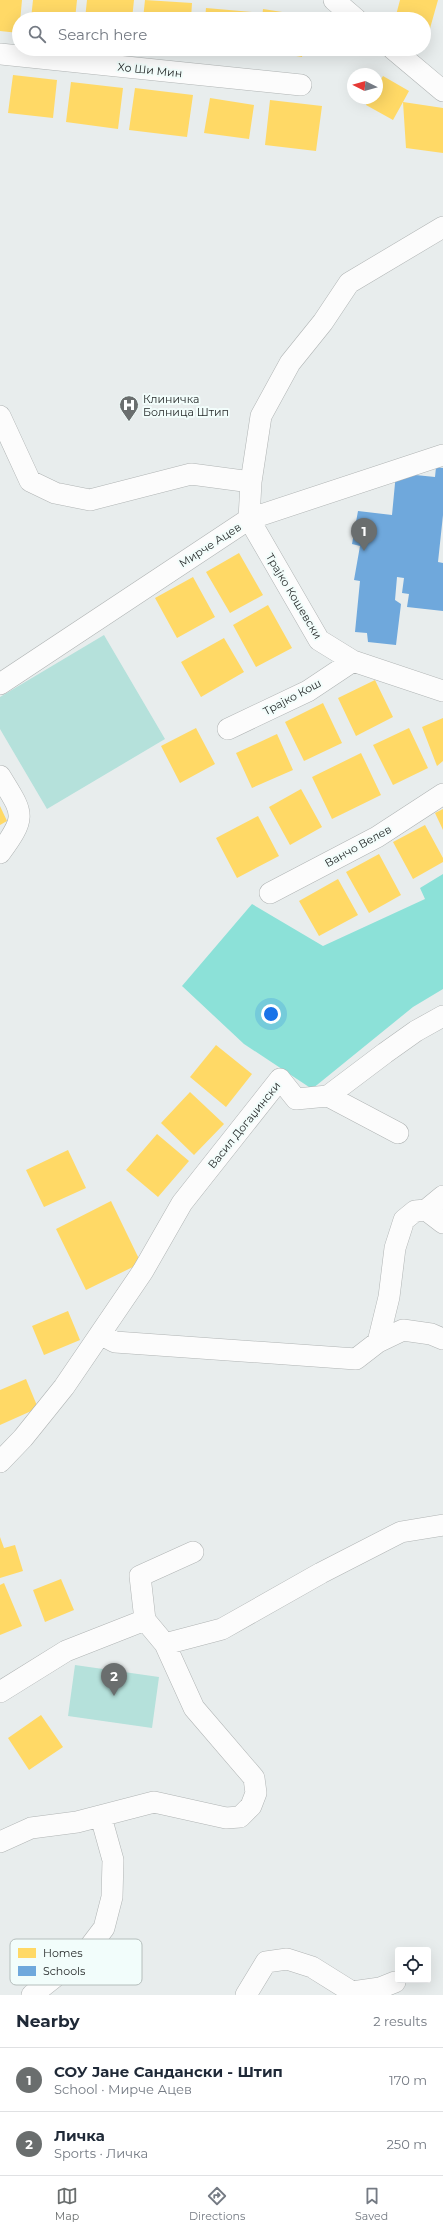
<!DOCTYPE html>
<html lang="en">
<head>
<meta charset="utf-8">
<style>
  :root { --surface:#fff; --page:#f2f2f3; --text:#1f2937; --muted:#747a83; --line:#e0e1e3; --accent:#6a6e6e }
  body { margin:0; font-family:Montserrat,sans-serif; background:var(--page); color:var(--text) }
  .controls { position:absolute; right:12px; bottom:12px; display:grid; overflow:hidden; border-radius:4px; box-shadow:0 4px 16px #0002 }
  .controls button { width:36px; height:36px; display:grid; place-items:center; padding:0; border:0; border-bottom:1px solid var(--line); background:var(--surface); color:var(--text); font:20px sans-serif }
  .compass { position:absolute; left:347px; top:68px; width:36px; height:36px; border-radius:50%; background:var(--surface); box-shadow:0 4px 16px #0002; rotate:275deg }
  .you { position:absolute; left:271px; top:1014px; width:14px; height:14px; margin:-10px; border:3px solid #fff; border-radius:50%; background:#1a73e8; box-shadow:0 0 0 6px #1a73e833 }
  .badge { display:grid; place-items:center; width:26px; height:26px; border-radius:50%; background:var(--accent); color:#fff; font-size:13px; font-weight:700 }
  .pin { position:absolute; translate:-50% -33px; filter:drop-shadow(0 1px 2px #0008) }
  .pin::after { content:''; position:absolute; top:21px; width:14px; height:12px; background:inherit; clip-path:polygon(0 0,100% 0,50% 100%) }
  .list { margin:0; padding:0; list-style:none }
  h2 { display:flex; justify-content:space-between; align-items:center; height:52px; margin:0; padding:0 16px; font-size:17px }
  h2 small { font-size:13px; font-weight:400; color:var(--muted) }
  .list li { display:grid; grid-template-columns:26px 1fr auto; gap:12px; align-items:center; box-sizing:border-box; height:64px; padding:0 16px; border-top:1px solid var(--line) }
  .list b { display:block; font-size:15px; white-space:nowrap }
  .list p { margin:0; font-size:13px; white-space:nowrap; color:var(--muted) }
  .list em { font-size:13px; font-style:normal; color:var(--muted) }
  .icon { flex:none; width:22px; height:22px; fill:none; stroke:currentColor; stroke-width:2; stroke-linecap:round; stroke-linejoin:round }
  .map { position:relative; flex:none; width:443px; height:1995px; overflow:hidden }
  .search { position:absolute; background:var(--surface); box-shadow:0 4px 16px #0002; left:12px; right:12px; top:12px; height:44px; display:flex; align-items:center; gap:10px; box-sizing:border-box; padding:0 14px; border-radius:22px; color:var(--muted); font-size:15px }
  .sheet { height:180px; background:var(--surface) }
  nav { display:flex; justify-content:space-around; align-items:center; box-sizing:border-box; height:56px; border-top:1px solid var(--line); background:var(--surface); font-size:11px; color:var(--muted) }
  nav a { display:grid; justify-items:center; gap:2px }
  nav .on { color:var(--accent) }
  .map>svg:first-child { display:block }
  .green { fill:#b5e1db }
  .forest { fill:#8ce1d8 }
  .homes { fill:#ffd966 }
  .schools { fill:#6fa8dc }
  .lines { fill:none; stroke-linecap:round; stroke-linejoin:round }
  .minor-casing { stroke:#b0b4b4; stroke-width:22 }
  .minor { stroke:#fcfcfc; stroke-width:21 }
  .labels { text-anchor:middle; stroke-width:4; stroke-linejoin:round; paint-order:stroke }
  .street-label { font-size:11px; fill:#262a2a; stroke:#f2fdfb }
  .poi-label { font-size:11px; fill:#262a2a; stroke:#f2fdfb; text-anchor:start }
  .key { fill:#f2fdfb; stroke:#b5bebc; stroke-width:1 }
  .key-label { font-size:11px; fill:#262a2a }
</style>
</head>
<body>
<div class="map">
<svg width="443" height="1995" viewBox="0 0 443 1995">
  <rect width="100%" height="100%" fill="#e8eded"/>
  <path class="green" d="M 104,635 L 165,739 L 47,809 L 0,729 L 0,697 Z
    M 75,1665 L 159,1677 L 152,1728 L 68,1716 Z"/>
  <path class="forest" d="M 443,874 L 443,989 L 413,1007 L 312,1089 L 244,1044 L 182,986 L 252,904 L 323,946 L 425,899 L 420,888 Z"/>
  <path class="homes" d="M 0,0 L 22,0 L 19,33 L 0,31 Z
    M 33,0 L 77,0 L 75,19 L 31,19 Z
    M 87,0 L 134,0 L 132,19 L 85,19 Z
    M 145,0 L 192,3 L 191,19 L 143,19 Z
    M 400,0 L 438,0 L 427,39 L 424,38 L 424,19 L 395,19 Z
    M 206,8 L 252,12 L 251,19 L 205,19 Z
    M 263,9 L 308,16 L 308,19 L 262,19 Z
    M 226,49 L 249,49 L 248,52 Z
    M 257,49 L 303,49 L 302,57 Z
    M 13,75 L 57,80 L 53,118 L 8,113 Z
    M 383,76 L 409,91 L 403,102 L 443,108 L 443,153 L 406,148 L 403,102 L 393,120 L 366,105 L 370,98 L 377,98 L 377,86 Z
    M 71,82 L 123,88 L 118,129 L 66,122 Z
    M 135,88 L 193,95 L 187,137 L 129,130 Z
    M 210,98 L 254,105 L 249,139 L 204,133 Z
    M 270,100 L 322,106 L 316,151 L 265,145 Z
    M 239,553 L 263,595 L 230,613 L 206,572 Z
    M 193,577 L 215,617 L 177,638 L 155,598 Z
    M 268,605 L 292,648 L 256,667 L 233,625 Z
    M 224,638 L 244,672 L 201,697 L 181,662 Z
    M 375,680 L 393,717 L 356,736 L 338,698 Z
    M 323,703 L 342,743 L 304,761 L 285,722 Z
    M 443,718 L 443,761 L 437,766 L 422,727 Z
    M 196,728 L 215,764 L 180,783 L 161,746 Z
    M 409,728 L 428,768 L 393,785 L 373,745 Z
    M 277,734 L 293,770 L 252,788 L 236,753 Z
    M 361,753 L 381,795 L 332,819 L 312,777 Z
    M 301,789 L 322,827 L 290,845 L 269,807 Z
    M 0,806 L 7,821 L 0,825 Z
    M 443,809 L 443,830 L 435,813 Z
    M 258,816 L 279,856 L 237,878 L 216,838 Z
    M 425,825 L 443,858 L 443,862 L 413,879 L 393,842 Z
    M 379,854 L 401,895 L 369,913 L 346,872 Z
    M 338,879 L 358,915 L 319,936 L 299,901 Z
    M 216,1045 L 252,1074 L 226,1107 L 190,1077 Z
    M 190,1092 L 224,1124 L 194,1155 L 161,1123 Z
    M 157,1134 L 189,1161 L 158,1197 L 126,1170 Z
    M 68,1150 L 86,1188 L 44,1207 L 26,1170 Z
    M 111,1201 L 141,1263 L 86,1290 L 56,1229 Z
    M 68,1311 L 80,1340 L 44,1355 L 32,1326 Z
    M 26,1379 L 38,1408 L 0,1425 L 0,1390 Z
    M 0,1537 L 4,1548 L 15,1545 L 23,1571 L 0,1578 Z
    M 61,1579 L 74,1610 L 45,1622 L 33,1590 Z
    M 4,1583 L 22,1626 L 0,1635 L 0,1585 Z
    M 41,1715 L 63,1747 L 29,1770 L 8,1738 Z"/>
  <path class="schools" d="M 436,467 L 443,468 L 443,515 L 438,562 L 443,563 L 443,611 L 407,607 L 409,594 L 402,593 L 404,578 L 397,577 L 395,600 L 401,604 L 396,645 L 368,642 L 367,633 L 355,632 L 360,581 L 354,580 L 360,546 L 352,544 L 358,511 L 392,515 L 396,473 L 435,477 Z"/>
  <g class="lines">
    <defs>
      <path id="minor" d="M 334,0 L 356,19
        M 393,49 L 443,91
        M 0,54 L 301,85
        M 443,227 L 349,283 L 323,322 L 290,363 L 261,416 L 251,482 L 249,519 L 319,640 L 353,661 L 443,691
        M 0,416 L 30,481 L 55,493 L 90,500 L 191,474 L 251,482
        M 0,684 L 249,519 L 443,455
        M 228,729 L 308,691 L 353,661
        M 0,776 C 23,814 28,815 0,853
        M 270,893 L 377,837 L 443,794
        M 328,1096 L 398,1133
        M 426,1210 L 443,1223
        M 100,1334 L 115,1342 L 356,1359 L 378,1342 L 389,1297 L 395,1248 L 404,1220 L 415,1211 L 426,1210 L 443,1196
        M 378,1342 L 403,1330 L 431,1334 L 443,1339
        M 0,1462 L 23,1438 L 64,1387 L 143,1271 L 182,1203 L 280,1079 L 296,1099 L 328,1096 L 385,1053 L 416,1031 L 443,1016
        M 165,1644 L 222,1629 L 321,1573 L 401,1532 L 443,1525
        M 0,1692 L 66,1651 L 145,1620
        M 0,1842 L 31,1828 L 77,1822 L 154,1802 L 226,1818 L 240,1817 L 251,1806 L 256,1793 L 254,1778 L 194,1708 L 165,1644 L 145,1620 L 140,1576 L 193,1552
        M 32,1995 L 85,1953 L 104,1928 L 112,1897 L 113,1860 L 101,1817
        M 246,1995 L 266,1962 L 287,1959 L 312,1967 L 352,1992 L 380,1988 L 395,1982"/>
    </defs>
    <use href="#minor" class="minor-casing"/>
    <use href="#minor" class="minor"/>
  </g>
  <defs>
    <symbol id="hospital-pin" viewBox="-11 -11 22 30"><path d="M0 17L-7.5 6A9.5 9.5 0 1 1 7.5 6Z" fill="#6a6e6e" stroke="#f2fdfb"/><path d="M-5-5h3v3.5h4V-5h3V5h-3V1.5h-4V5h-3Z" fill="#fff"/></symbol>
  </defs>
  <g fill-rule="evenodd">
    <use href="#hospital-pin" x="118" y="394" width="22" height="30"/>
  </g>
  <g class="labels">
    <g class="street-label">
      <text transform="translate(150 70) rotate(6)" y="4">Хо Ши Мин</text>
      <text transform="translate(210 545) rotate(-33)" y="4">Мирче Ацев</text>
      <text transform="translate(294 596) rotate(59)" y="4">Трајко Кошевски</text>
      <text transform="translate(292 697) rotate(-28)" y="4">Трајко Кош</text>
      <text transform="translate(358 846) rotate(-29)" y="4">Ванчо Велев</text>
      <text transform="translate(244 1125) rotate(-51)" y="4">Васил Догаџински</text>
    </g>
    <g class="poi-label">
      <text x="143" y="403">Клиничка<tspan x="143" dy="13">Болница Штип</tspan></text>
    </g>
  </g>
  <rect x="10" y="1939" width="132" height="46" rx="6" class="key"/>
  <rect x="18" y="1948" width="18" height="10" fill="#ffd966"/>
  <rect x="18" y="1966" width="18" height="10" fill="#6fa8dc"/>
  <g class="key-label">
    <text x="43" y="1957">Homes</text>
    <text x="43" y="1975">Schools</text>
  </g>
</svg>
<div class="controls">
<button><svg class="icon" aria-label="locate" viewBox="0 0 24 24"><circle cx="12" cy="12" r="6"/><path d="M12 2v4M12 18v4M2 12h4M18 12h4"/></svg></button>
</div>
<svg class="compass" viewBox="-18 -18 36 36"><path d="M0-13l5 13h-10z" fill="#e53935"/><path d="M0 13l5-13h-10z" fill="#747a83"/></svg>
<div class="you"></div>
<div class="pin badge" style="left:364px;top:551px">1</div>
<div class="pin badge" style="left:114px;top:1696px">2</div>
<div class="search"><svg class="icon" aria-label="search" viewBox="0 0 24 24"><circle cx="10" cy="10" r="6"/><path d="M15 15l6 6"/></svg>Search here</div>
</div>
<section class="sheet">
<h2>Nearby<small>2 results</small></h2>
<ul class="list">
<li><span class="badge">1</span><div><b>СОУ Јане Сандански - Штип</b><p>School · Мирче Ацев</p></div><em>170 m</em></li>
<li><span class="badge">2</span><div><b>Личка</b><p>Sports · Личка</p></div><em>250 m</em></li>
</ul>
</section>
<nav>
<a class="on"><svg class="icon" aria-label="map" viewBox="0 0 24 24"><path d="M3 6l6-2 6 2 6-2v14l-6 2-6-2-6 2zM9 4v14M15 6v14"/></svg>Map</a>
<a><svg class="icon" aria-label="directions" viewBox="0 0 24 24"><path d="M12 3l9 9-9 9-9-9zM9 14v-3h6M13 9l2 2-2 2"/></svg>Directions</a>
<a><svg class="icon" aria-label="saved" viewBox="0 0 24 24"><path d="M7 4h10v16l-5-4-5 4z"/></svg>Saved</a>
</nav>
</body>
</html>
